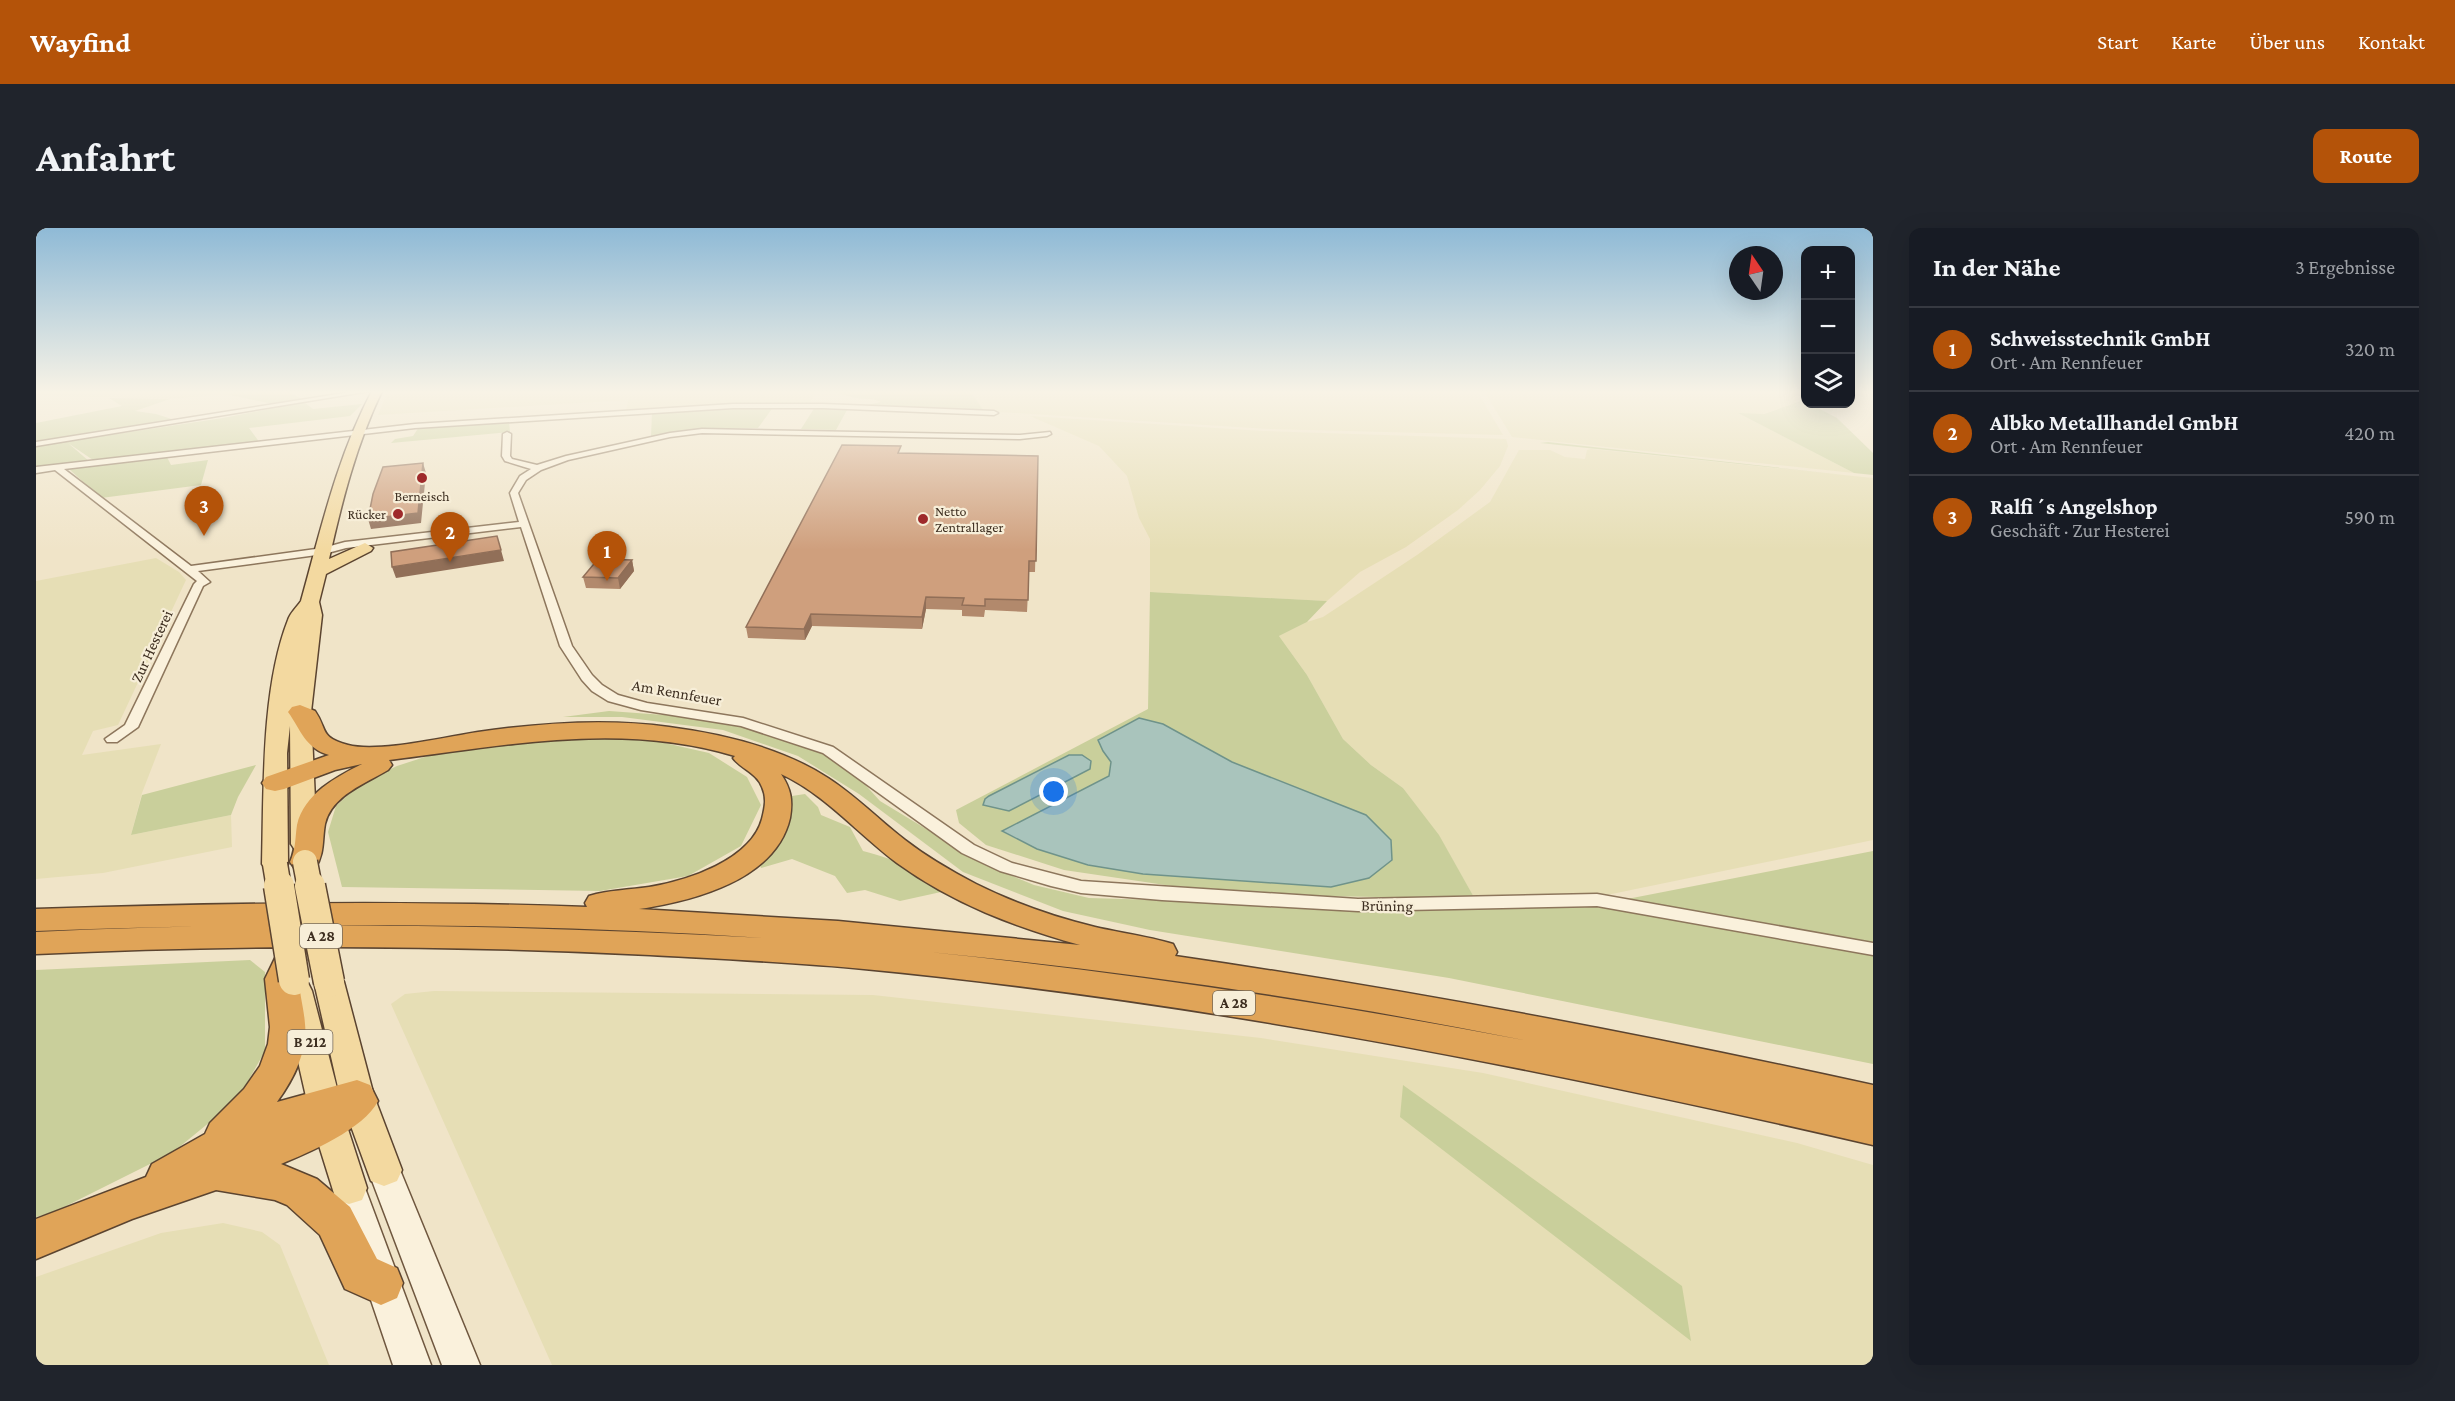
<!DOCTYPE html>
<html lang="de">
<head>
<meta charset="utf-8">
<style>
  :root { --surface:#171b24; --page:#20242c; --text:#f1f3f6; --muted:#9ea1a6; --line:#363941; --accent:#b45309 }
  body { margin:0; font-family:"Crimson Pro",serif; background:var(--page); color:var(--text) }
  .controls { position:absolute; right:18px; top:18px; display:grid; overflow:hidden; border-radius:12px; box-shadow:0 6px 24px #0002 }
  .controls button { width:54px; height:54px; display:grid; place-items:center; padding:0; border:0; border-bottom:2px solid var(--line); background:var(--surface); color:var(--text); font:30px sans-serif }
  .compass { position:absolute; left:1693px; top:18px; width:54px; height:54px; border-radius:50%; background:var(--surface); box-shadow:0 6px 24px #0002; rotate:347deg }
  .you { position:absolute; left:1018px; top:564px; width:21px; height:21px; margin:-15px; border:4px solid #fff; border-radius:50%; background:#1a73e8; box-shadow:0 0 0 9px #1a73e833 }
  .badge { display:grid; place-items:center; width:39px; height:39px; border-radius:50%; background:var(--accent); color:#fff; font-size:20px; font-weight:700 }
  .pin { position:absolute; translate:-50% -50px; filter:drop-shadow(0 2px 3px #0008) }
  .pin::after { content:''; position:absolute; top:32px; width:21px; height:18px; background:inherit; clip-path:polygon(0 0,100% 0,50% 100%) }
  .list { margin:0; padding:0; list-style:none }
  h2 { display:flex; justify-content:space-between; align-items:center; height:78px; margin:0; padding:0 24px; font-size:26px }
  h2 small { font-size:20px; font-weight:400; color:var(--muted) }
  .list li { display:grid; grid-template-columns:39px 1fr auto; gap:18px; align-items:center; box-sizing:border-box; height:84px; padding:0 24px; border-top:2px solid var(--line) }
  .list b { display:block; font-size:22px; white-space:nowrap }
  .list p { margin:0; font-size:20px; white-space:nowrap; color:var(--muted) }
  .list em { font-size:20px; font-style:normal; color:var(--muted) }
  .icon { flex:none; width:33px; height:33px; fill:none; stroke:currentColor; stroke-width:2; stroke-linecap:round; stroke-linejoin:round }
  .map { position:relative; flex:none; width:1837px; height:1137px; overflow:hidden; border-radius:12px }
  header { display:flex; align-items:center; gap:36px; box-sizing:border-box; height:84px; padding:0 30px; background:var(--accent); color:#fff }
  header strong { font-size:28px }
  nav { display:flex; gap:33px; margin-inline-start:auto; font-size:21px }
  .intro { display:flex; align-items:center; justify-content:space-between; box-sizing:border-box; height:144px; padding:0 36px }
  h1 { margin:0; font-size:42px }
  .button { padding:15px 27px; border-radius:12px; background:var(--accent); color:#fff; font-size:21px; font-weight:700 }
  main { display:flex; gap:36px; padding:0 36px }
  aside { flex:1; background:var(--surface); border-radius:12px; box-shadow:0 6px 24px #0002 }
  .map>svg:first-child { display:block }
  .farmland { fill:#e6deb5 }
  .green { fill:#c9cf9b; fill-rule:evenodd }
  .water { fill:#a9c4bc; stroke:#6f938a; stroke-width:1.5 }
  .lines { fill:none; stroke-linecap:round; stroke-linejoin:round }
  .minor-casing { stroke:#8d765c; stroke-width:3 }
  .secondary-casing { stroke:#6f573f; stroke-width:3 }
  .primary-casing { stroke:#5b4430; stroke-width:3 }
  .motorway-casing { stroke:#5b4430; stroke-width:3 }
  .minor { fill:#faf1dc; fill-rule:evenodd }
  .secondary { fill:#faf1dc; fill-rule:evenodd }
  .primary { fill:#f3d9a0; fill-rule:evenodd }
  .motorway { fill:#e0a458; fill-rule:evenodd }
  .primary-bridge-far1-casing { stroke:#5b4430; stroke-width:27; stroke-linecap:butt }
  .primary-bridge-casing { stroke:#5b4430; stroke-width:33; stroke-linecap:butt }
  .primary-bridge-far1 { stroke:#f3d9a0; stroke-width:24 }
  .primary-bridge { stroke:#f3d9a0; stroke-width:30 }
  .wall { fill:#b2896c }
  .shaded-wall { fill:#916f58 }
  .building { fill:#cf9f7d; stroke:#916f58; stroke-width:1.5 }
  .poi-dot { fill:#9e2a2b; stroke:#f7eed8; stroke-width:2 }
  .labels { text-anchor:middle; stroke-width:4.5; stroke-linejoin:round; paint-order:stroke }
  .far-poi-label { font-size:14px; fill:#3d2e20; stroke:#f7eed8 }
  .shield { fill:#f7eed8; stroke:#756857; stroke-width:1.5 }
  .shield-label { font-size:15px; font-weight:bold; fill:#3d2e20 }
  .street-label { font-size:16px; fill:#3d2e20; stroke:#f7eed8 }
</style>
</head>
<body>
<header>
<strong>Wayfind</strong>
<nav><a>Start</a><a>Karte</a><a>Über uns</a><a>Kontakt</a></nav>
</header>
<div class="intro"><h1>Anfahrt</h1><a class="button">Route</a></div>
<main>
<div class="map">
<svg width="1837" height="1137" viewBox="0 0 1837 1137">
  <rect width="100%" height="100%" fill="#f0e4c8"/>
  <path class="farmland" d="M 0,163 L 203,163 L 189,166 L 135,171 L 0,167 Z
    M 375,163 L 780,163 L 773,176 L 691,176 L 590,183 L 592,172 L 342,187 L 350,168 Z
    M 927,163 L 1441,163 L 1467,207 L 1233,201 L 948,183 L 934,163 Z
    M 1448,163 L 1769,163 L 1769,172 L 1727,186 L 1704,186 L 1818,245 L 1476,209 Z
    M 994,188 L 1227,203 L 1470,211 L 1472,218 L 1464,238 L 1444,262 L 1422,282 L 1370,319 L 1324,344 L 1291,373 L 1114,364 L 1114,311 L 1103,290 L 1091,248 L 1063,218 Z
    M 1555,221 L 1837,250 L 1837,612 L 1566,668 L 1439,671 L 1403,608 L 1367,560 L 1335,537 L 1307,511 L 1271,447 L 1243,408 L 1271,394 L 1287,389 L 1381,327 L 1454,274 L 1483,222 L 1514,222 L 1529,229 L 1549,231 L 1551,222 Z
    M 120,330 L 143,344 L 150,352 L 82,497 L 57,503 L 46,527 L 125,516 L 106,565 L 95,607 L 195,587 L 196,619 L 67,645 L 0,651 L 0,353 Z
    M 398,763 L 837,767 L 1225,810 L 1447,845 L 1761,915 L 1837,937 L 1837,1137 L 516,1137 L 355,776 L 369,766 Z
    M 187,995 L 226,1004 L 244,1017 L 293,1137 L 0,1137 L 0,1049 L 125,1005 Z"/>
  <path class="green" d="M 203,163 L 252,163 L 267,172 L 242,177 L 189,166 Z
    M 780,163 L 934,163 L 948,183 L 831,177 L 845,174 C 835,169 825,172 815,169 C 803,165 793,163 780,163 Z
    M 73,170 L 134,171 L 99,183 L 120,186 L 142,193 L 0,213 L 0,195 L 86,178 Z
    M 1768,172 L 1770,176 L 1774,176 L 1801,190 L 1837,225 L 1837,247 L 1818,245 L 1702,185 L 1728,186 Z
    M 268,174 L 277,181 L 326,176 L 314,188 L 213,200 L 224,215 L 63,233 L 57,232 L 32,215 L 54,234 L 2,240 L 0,237 L 0,218 L 187,190 Z
    M 710,178 L 738,178 L 722,200 L 667,201 L 615,208 L 616,184 Z
    M 779,179 L 812,180 L 800,202 L 765,201 Z
    M 473,194 L 474,204 L 355,215 L 359,211 L 377,208 L 383,199 Z
    M 1512,214 L 1808,247 L 1504,215 Z
    M 131,229 L 135,237 L 172,232 L 165,257 L 65,270 L 33,241 Z
    M 1114,364 L 1291,373 L 1271,394 L 1243,408 L 1271,447 L 1307,511 L 1335,537 L 1367,560 L 1403,607 L 1439,671 L 1290,668 L 1136,658 L 1028,642 L 950,617 L 923,595 L 920,582 L 1112,481 ZM 1127,496 L 1196,534 L 1330,587 L 1295,659 L 1107,646 L 1052,637 L 1001,621 L 967,604 L 1073,548 L 1075,534 L 1067,523 Z
    M 573,483 L 656,489 L 711,498 L 788,525 L 824,551 L 844,573 L 948,636 L 998,657 L 1053,670 L 1158,673 L 1552,676 L 1837,727 L 1837,836 L 1413,750 L 1114,702 L 1027,683 L 927,644 L 823,566 L 762,528 L 687,502 L 586,489 L 527,489 Z
    M 598,508 L 673,525 L 711,549 L 725,577 L 705,618 L 652,648 L 564,663 L 306,659 L 292,604 L 300,578 L 325,555 L 361,538 L 404,524 L 502,510 Z
    M 220,537 L 202,569 L 195,587 L 95,607 L 106,567 Z
    M 769,566 L 782,579 L 785,587 L 814,599 L 827,623 C 863,633 877,638 905,664 L 864,673 L 829,662 L 811,665 L 799,648 L 756,631 L 725,640 L 723,634 C 743,613 757,599 756,568 Z
    M 1837,623 L 1837,715 L 1586,672 Z
    M 214,732 L 229,744 L 229,823 L 202,871 L 136,925 L 18,984 L 0,989 L 0,742 Z
    M 1367,857 L 1646,1058 L 1655,1113 L 1364,889 Z"/>
  <path class="water" d="M 1103,490 L 1127,496 L 1196,534 L 1330,587 L 1355,612 L 1356,632 L 1333,650 L 1295,659 L 1107,646 L 1052,637 L 1001,621 L 966,603 L 1073,548 L 1075,534 L 1067,523 L 1062,512 Z
    M 1033,527 L 1046,527 L 1055,533 L 1054,541 L 973,583 L 947,577 L 949,571 L 953,568 Z"/>
  <g class="lines">
    <defs>
      <path id="minor" d="M 321,163 L 334,163 L 0,218 L 0,214 Z
        M 697,176 L 787,176 L 958,183 L 962,185 L 958,187 L 787,180 L 697,180 L 379,200 L 28,241 L 155,338 L 287,320 L 309,314 L 483,294 L 474,265 L 484,248 L 495,241 L 469,233 L 466,228 L 467,206 L 471,204 L 475,206 L 474,228 L 476,231 L 501,237 L 530,228 L 634,205 L 666,201 L 984,207 L 1014,204 L 1015,206 L 1011,208 L 984,211 L 666,205 L 634,209 L 532,232 L 505,242 L 490,252 L 482,265 L 536,418 L 556,447 L 566,457 L 582,467 L 611,475 L 707,490 L 797,519 L 938,617 L 976,635 L 1045,653 L 1322,671 L 1561,666 L 1837,715 L 1837,727 L 1561,678 L 1322,683 L 1126,672 L 1045,665 L 1015,658 L 964,643 L 926,625 L 787,525 L 705,498 L 605,482 L 572,473 L 556,463 L 546,452 L 524,418 L 485,299 L 310,320 L 288,326 L 162,343 L 174,354 L 167,358 L 102,499 L 81,514 L 71,514 L 69,511 L 89,497 L 158,356 L 161,353 L 19,242 L 0,245 L 0,239 L 379,196 Z"/>
      <path id="secondary" d="M 348,928 L 359,932 L 364,942 L 444,1137 L 406,1137 L 332,942 L 337,932 Z
        M 313,946 L 324,950 L 329,960 L 395,1137 L 357,1137 L 297,960 L 302,950 Z"/>
      <path id="primary" d="M 336,163 L 346,163 C 320,217 306,273 293,331 L 329,315 L 337,320 L 335,323 L 290,346 L 283,374 L 286,387 L 275,484 L 281,616 L 277,622 L 268,624 L 259,622 L 255,616 L 254,498 L 251,525 L 252,636 L 248,642 L 239,644 L 230,642 L 226,636 C 228,562 225,461 252,392 C 254,385 261,379 265,373 C 285,301 301,229 336,163 Z
        M 293,743 L 304,746 L 308,754 L 338,868 L 366,942 L 361,953 L 348,958 L 335,953 L 304,868 L 278,754 L 282,746 Z
        M 261,752 L 272,755 L 276,763 L 310,895 L 331,960 L 326,972 L 313,976 L 300,972 L 276,895 L 246,763 L 250,755 Z"/>
      <path id="motorway" d="M 264,477 L 279,483 C 292,502 283,509 312,517 C 342,525 409,509 442,504 C 504,495 570,490 633,499 C 687,506 746,520 792,550 C 820,568 843,592 869,612 C 891,629 915,643 940,656 C 978,675 1018,689 1059,699 C 1085,705 1111,708 1137,716 L 1141,724 L 1139,728 C 1374,762 1605,806 1837,857 L 1837,917 C 1504,840 1169,774 828,741 C 757,734 686,731 614,727 C 410,717 205,716 0,726 L 0,704 C 243,692 486,697 729,710 C 486,694 244,694 0,703 L 0,681 C 184,675 367,672 551,679 L 549,675 L 553,668 C 572,662 593,662 613,659 C 651,653 715,632 726,591 C 729,579 731,570 726,559 C 721,545 705,541 697,530 L 699,528 C 584,493 468,518 353,532 L 356,537 L 352,542 C 330,555 295,568 289,596 C 286,612 289,625 279,641 L 269,643 L 259,641 L 254,634 C 260,621 259,610 261,597 C 268,566 300,549 326,536 L 299,542 L 248,561 L 239,563 L 230,561 L 226,555 L 230,549 L 293,527 C 269,520 265,502 252,484 L 256,479 ZM 745,546 C 790,567 822,606 861,635 C 916,675 979,699 1044,717 L 802,693 L 603,681 C 657,673 740,652 754,590 C 757,572 755,561 745,546 ZM 893,724 C 1094,743 1294,773 1492,813 C 1294,775 1094,745 893,724 Z
        M 254,720 L 266,724 L 270,732 C 258,759 267,769 269,796 C 272,823 257,852 241,874 L 321,852 L 334,857 L 342,873 C 328,901 274,924 245,936 L 281,951 L 314,979 L 341,1031 L 361,1040 L 367,1055 L 361,1070 L 345,1077 L 309,1061 L 284,1007 L 251,977 L 239,972 L 180,962 L 96,991 L 0,1031 L 0,991 L 110,949 L 116,936 L 169,906 L 174,895 L 208,861 L 224,838 L 232,816 L 234,799 L 229,751 L 242,724 Z"/>
    </defs>
    <use href="#minor" class="minor-casing"/>
    <use href="#secondary" class="secondary-casing"/>
    <use href="#primary" class="primary-casing"/>
    <use href="#motorway" class="motorway-casing"/>
    <use href="#minor" class="minor"/>
    <use href="#secondary" class="secondary"/>
    <use href="#primary" class="primary"/>
    <use href="#motorway" class="motorway"/>
    <defs>
      <path id="primary-bridge-far1" d="M 269,634 L 274,660
        M 239,636 L 243,660"/>
      <path id="primary-bridge" d="M 243,658 L 258,752
        M 274,658 L 293,754"/>
    </defs>
    <use href="#primary-bridge-far1" class="primary-bridge-far1-casing"/>
    <use href="#primary-bridge" class="primary-bridge-casing"/>
    <use href="#primary-bridge-far1" class="primary-bridge-far1"/>
    <use href="#primary-bridge" class="primary-bridge"/>
  </g>
  <path class="wall" d="M 865,225 L 1002,228 L 999,344 L 993,344 L 991,384 L 949,382 L 948,389 L 926,388 L 926,382 L 890,381 L 886,401 L 776,398 L 769,412 L 712,410 L 710,399 Z
    M 596,332 L 598,343 L 584,361 L 550,360 L 547,349 Z"/>
  <path class="shaded-wall" d="M 387,235 L 390,245 L 385,295 L 335,301 L 332,291 Z
    M 465,322 L 468,333 L 360,350 L 356,339 Z
    M 596,332 L 598,343 L 584,361 L 582,350 Z
    M 890,369 L 890,381 L 886,401 L 886,389 Z
    M 775,386 L 776,398 L 769,412 L 768,401 Z"/>
  <path class="building" d="M 806,217 L 865,218 L 862,225 L 1002,228 L 1000,333 L 993,333 L 992,372 L 949,371 L 949,378 L 926,377 L 928,370 L 890,369 L 886,389 L 775,386 L 768,401 L 710,399 Z
    M 387,235 L 382,285 L 332,291 L 337,266 L 347,239 Z
    M 461,308 L 465,322 L 356,339 L 355,324 Z
    M 562,331 L 596,332 L 582,350 L 547,349 Z"/>
  <linearGradient id="sky" x2="0" y2="1"><stop stop-color="#8fbad6"/><stop offset="0.51" stop-color="#f8f3e6"/><stop offset="1" stop-color="#f8f3e6" stop-opacity="0"/></linearGradient>
  <rect width="1837" height="322" fill="url(#sky)"/>
  <g class="poi-dot">
    <circle cx="386" cy="250" r="6"/>
    <circle cx="362" cy="286" r="6"/>
    <circle cx="887" cy="291" r="6"/>
  </g>
  <g class="labels">
    <g class="far-poi-label">
      <text x="386" y="273">Berneisch</text>
      <text x="899" y="288" text-anchor="start">Netto<tspan x="899" dy="16">Zentrallager</tspan></text>
      <text x="350" y="291" text-anchor="end">Rücker</text>
    </g>
    <g class="shield">
      <rect x="264" y="696" width="42" height="24" rx="4.5"/>
      <rect x="1177" y="763" width="42" height="24" rx="4.5"/>
      <rect x="251.5" y="802" width="45" height="24" rx="4.5"/>
    </g>
    <g class="shield-label">
      <text x="285" y="713">A 28</text>
      <text x="1198" y="780">A 28</text>
      <text x="274" y="819">B 212</text>
    </g>
    <g class="street-label">
      <text transform="translate(115 418) rotate(-65)" y="6">Zur Hesterei</text>
      <text transform="translate(641 464) rotate(10)" y="6">Am Rennfeuer</text>
      <text transform="translate(1351 677) rotate(1)" y="6">Brüning</text>
    </g>
  </g>
</svg>
<div class="controls">
<button>+</button>
<button>−</button>
<button><svg class="icon" aria-label="layers" viewBox="0 0 24 24"><path d="M12 4l9 5-9 5-9-5zM3 14l9 5 9-5"/></svg></button>
</div>
<svg class="compass" viewBox="-18 -18 36 36"><path d="M0-13l5 13h-10z" fill="#e53935"/><path d="M0 13l5-13h-10z" fill="#9ea1a6"/></svg>
<div class="you"></div>
<div class="pin badge" style="left:571px;top:353px">1</div>
<div class="pin badge" style="left:414px;top:334px">2</div>
<div class="pin badge" style="left:168px;top:308px">3</div>
</div>
<aside>
<h2>In der Nähe<small>3 Ergebnisse</small></h2>
<ul class="list">
<li><span class="badge">1</span><div><b>Schweisstechnik GmbH</b><p>Ort · Am Rennfeuer</p></div><em>320 m</em></li>
<li><span class="badge">2</span><div><b>Albko Metallhandel GmbH</b><p>Ort · Am Rennfeuer</p></div><em>420 m</em></li>
<li><span class="badge">3</span><div><b>Ralfi´s Angelshop</b><p>Geschäft · Zur Hesterei</p></div><em>590 m</em></li>
</ul>
</aside>
</main>
</body>
</html>
